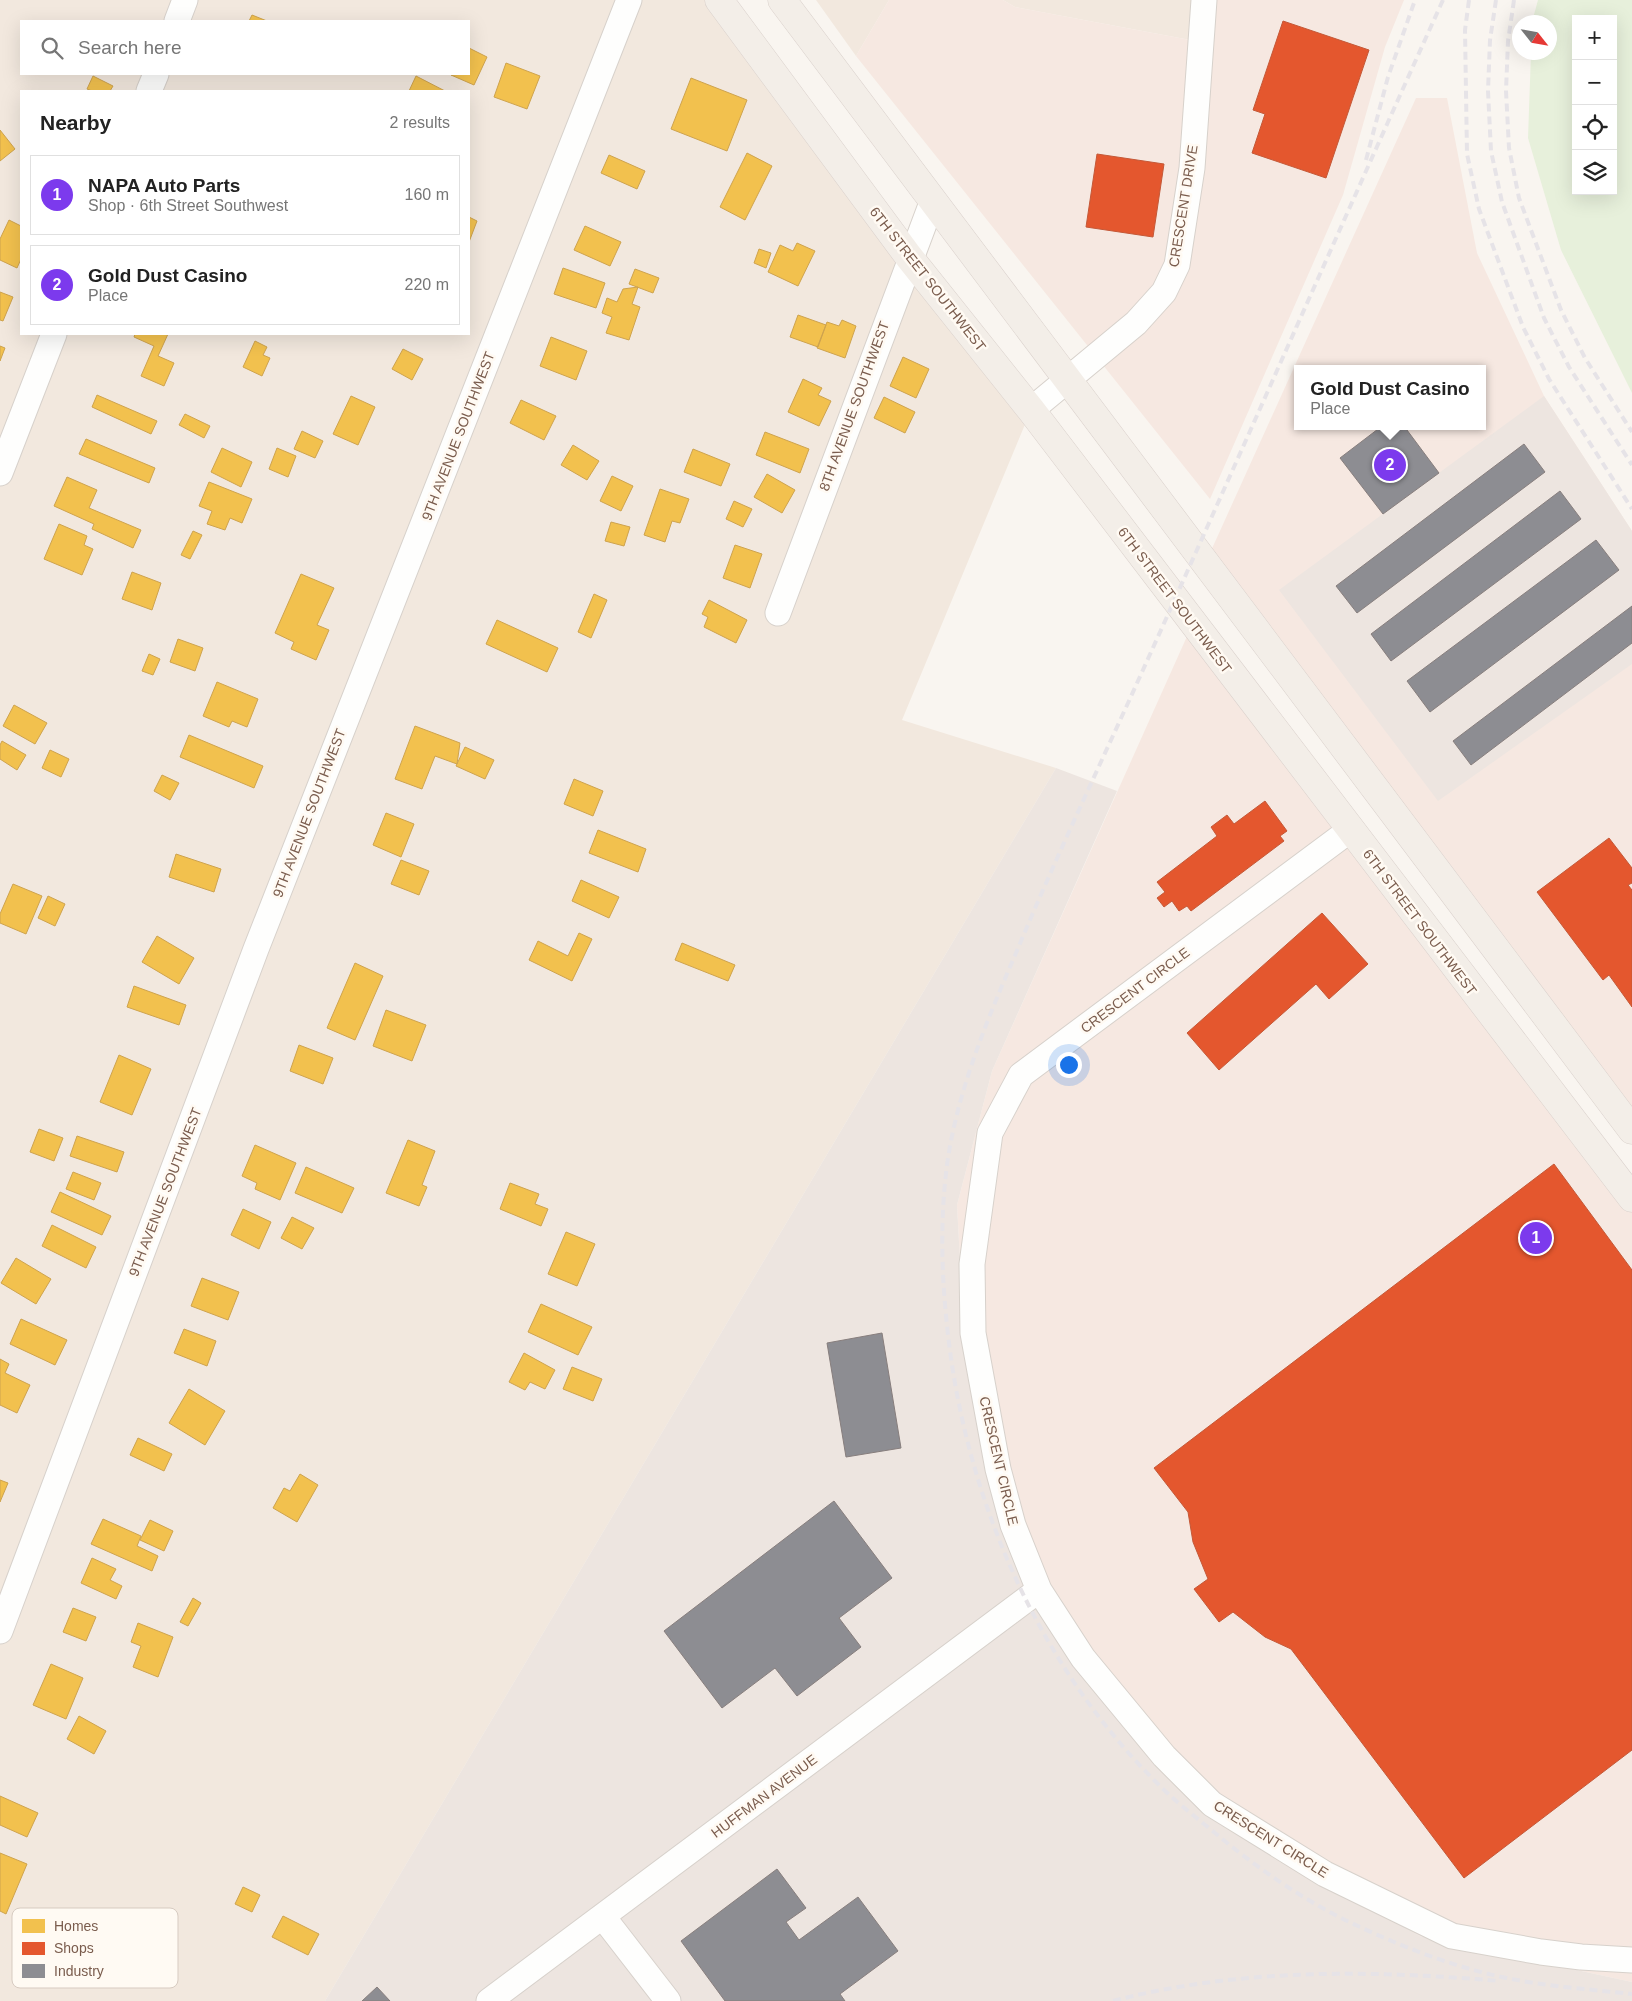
<!DOCTYPE html>
<html lang="en">
<head>
<meta charset="utf-8">
<style>
  :root { --surface:#fff; --page:#f2f2f2; --text:#222; --muted:#767676; --line:#e0e0e0; --accent:#7c3aed }
  body { margin:0; font-family:Arial,sans-serif; background:var(--page); color:var(--text) }
  .controls { position:absolute; right:15px; top:15px; display:grid; overflow:hidden; border-radius:0px; box-shadow:0 5px 20px #0002 }
  .controls button { width:45px; height:45px; display:grid; place-items:center; padding:0; border:0; border-bottom:1px solid var(--line); background:var(--surface); color:var(--text); font:25px sans-serif }
  .compass { position:absolute; left:1512px; top:15px; width:45px; height:45px; border-radius:50%; background:var(--surface); box-shadow:0 5px 20px #0002; rotate:121deg }
  .you { position:absolute; left:1068px; top:1064px; width:18px; height:18px; margin:-12px; border:4px solid #fff; border-radius:50%; background:#1a73e8; box-shadow:0 0 0 8px #1a73e833 }
  .badge { display:grid; place-items:center; width:32px; height:32px; border-radius:50%; background:var(--accent); color:#fff; font-size:16px; font-weight:700 }
  .pin { position:absolute; translate:-50% -50%; border:2px solid #fff; box-shadow:0 1px 5px #0006 }
  .popup { position:absolute; left:1294px; top:365px; width:192px; height:65px; box-sizing:border-box; display:grid; place-content:center; border-radius:0px; background:var(--surface); filter:drop-shadow(0 1px 4px #0005); font-size:16px; white-space:nowrap; color:var(--muted) }
  .popup b { font-size:19px; color:var(--text) }
  .popup::after { content:''; position:absolute; left:50%; top:100%; margin-left:-10px; border:10px solid transparent; border-top-color:var(--surface) }
  .list { margin:0; padding:0; list-style:none }
  h2 { display:flex; justify-content:space-between; align-items:center; height:65px; margin:0; padding:0 20px; font-size:21px }
  h2 small { font-size:16px; font-weight:400; color:var(--muted) }
  .list li { display:grid; grid-template-columns:32px 1fr auto; gap:15px; align-items:center; box-sizing:border-box; height:80px; margin:0 10px 10px; padding:0 10px; border:1px solid var(--line); border-radius:0px }
  .list b { display:block; font-size:19px; white-space:nowrap }
  .list p { margin:0; font-size:16px; white-space:nowrap; color:var(--muted) }
  .list em { font-size:16px; font-style:normal; color:var(--muted) }
  .icon { flex:none; width:28px; height:28px; fill:none; stroke:currentColor; stroke-width:2; stroke-linecap:round; stroke-linejoin:round }
  .map { position:relative; flex:none; width:1632px; height:2001px; overflow:hidden }
  .search { position:absolute; background:var(--surface); box-shadow:0 5px 20px #0002; left:20px; top:20px; width:450px; height:55px; display:flex; align-items:center; gap:12px; box-sizing:border-box; padding:0 18px; border-radius:0px; color:var(--muted); font-size:19px }
  .panel { position:absolute; background:var(--surface); box-shadow:0 5px 20px #0002; left:20px; top:90px; width:450px; height:245px; border-radius:0px }
  .map>svg:first-child { display:block }
  .residential { fill:#f2e8de; fill-rule:evenodd }
  .commercial { fill:#f6e8e1; fill-rule:evenodd }
  .industrial { fill:#ede5e0 }
  .green { fill:#e7f0db; fill-rule:evenodd }
  .homes { fill:#f2c14e; stroke:#cea34e }
  .shops { fill:#e4572e; stroke:#c45837 }
  .industry { fill:#8d8d92; stroke:#877e7d }
  .lines { fill:none; stroke-linecap:round; stroke-linejoin:round }
  .minor-casing { stroke:#d7d1cb; stroke-width:27 }
  .primary-casing { stroke:#dad1cc; stroke-width:29 }
  .minor { stroke:#fefefd; stroke-width:25 }
  .primary { stroke:#f3eee8; stroke-width:28 }
  .rail { stroke:#e6e3e7; stroke-width:4; stroke-dasharray:8 5; stroke-linecap:butt }
  .labels { text-anchor:middle; stroke-width:5; stroke-linejoin:round; paint-order:stroke }
  .street-label { font-size:14px; fill:#7a5c4d; stroke:#fffaf3 }
  .key { fill:#fffaf3; stroke:#d7cbc1; stroke-width:1 }
  .key-label { font-size:14px; fill:#7a5c4d }
</style>
</head>
<body>
<div class="map">
<svg width="1632" height="2001" viewBox="0 0 1632 2001">
  <rect width="100%" height="100%" fill="#f9f5f0"/>
  <path class="residential" d="M 0,0 L 719,0 L 1031,410 L 902,720 L 1056,768 L 325,2001 L 0,2001 ZM 21,21 L 469,21 L 469,74 L 21,74 ZM 21,91 L 469,91 L 469,334 L 21,334 Z
    M 816,0 L 889,0 L 856,56 Z
    M 1003,0 L 1203,0 L 1201,42 L 1015,7 Z"/>
  <path class="commercial" d="M 889,0 L 1003,0 L 1015,7 L 1201,42 L 1203,0 L 1404,0 L 1385,47 L 1343,195 L 1210,499 L 856,56 Z
    M 1416,98 L 1447,98 L 1477,253 L 1544,396 L 1632,531 L 1632,1128 L 1205,564 ZM 1298,369 L 1482,369 L 1482,426 L 1298,426 Z
    M 1193,623 L 1632,1199 L 1632,1982 L 1420,1936 L 1241,1837 L 1113,1714 L 1012,1554 L 965,1351 L 957,1205 L 992,1071 Z"/>
  <path class="industrial" d="M 1544,396 L 1632,531 L 1632,664 L 1438,801 L 1279,590 Z
    M 1056,768 L 1117,791 L 992,1071 L 957,1205 L 965,1351 L 1012,1554 L 1113,1714 L 1241,1837 L 1420,1936 L 1632,1982 L 1632,2001 L 325,2001 Z"/>
  <path class="green" d="M 1538,0 L 1632,0 L 1632,393 L 1561,250 L 1528,138 L 1531,53 L 1550,52 L 1550,22 L 1532,22 ZM 1576,19 L 1613,19 L 1613,191 L 1576,191 Z"/>
  <path class="homes" d="M 252,15 L 267,21 L 249,21 Z
    M 469,48 L 487,57 L 474,85 L 451,75 L 469,74 Z
    M 506,63 L 540,76 L 527,109 L 494,97 Z
    M 93,76 L 113,86 L 110,91 L 92,91 L 87,89 Z
    M 416,76 L 445,91 L 409,91 Z
    M 691,78 L 747,100 L 727,151 L 671,129 Z
    M 0,130 L 15,149 L 0,161 Z
    M 747,153 L 772,166 L 745,220 L 720,207 Z
    M 609,155 L 645,171 L 637,189 L 601,173 Z
    M 469,217 L 477,221 L 469,242 Z
    M 9,220 L 21,226 L 21,259 L 17,268 L 0,260 L 0,239 Z
    M 585,226 L 621,242 L 610,266 L 574,250 Z
    M 797,243 L 815,251 L 798,286 L 768,272 L 780,245 L 793,251 Z
    M 759,249 L 771,253 L 766,268 L 754,263 Z
    M 563,268 L 605,283 L 596,308 L 554,294 Z
    M 635,269 L 659,278 L 653,293 L 629,284 Z
    M 638,287 L 632,304 L 640,307 L 629,340 L 606,333 L 612,317 L 602,313 L 607,298 L 617,302 L 623,289 Z
    M 0,292 L 13,297 L 3,321 L 0,320 Z
    M 798,315 L 826,325 L 818,347 L 790,337 Z
    M 842,320 L 856,326 L 845,358 L 817,348 L 827,322 L 839,326 Z
    M 135,334 L 168,334 L 158,356 L 174,363 L 164,386 L 141,376 L 154,346 L 134,337 Z
    M 551,337 L 587,351 L 576,380 L 540,366 Z
    M 255,341 L 267,347 L 263,355 L 270,358 L 262,376 L 243,367 Z
    M 0,346 L 5,348 L 0,361 Z
    M 403,349 L 423,359 L 412,380 L 392,369 Z
    M 903,357 L 929,369 L 916,398 L 890,386 Z
    M 803,379 L 822,388 L 818,395 L 831,401 L 819,426 L 788,412 Z
    M 97,395 L 157,421 L 151,434 L 92,407 Z
    M 351,396 L 375,407 L 358,445 L 333,434 Z
    M 884,397 L 915,412 L 905,433 L 874,418 Z
    M 521,400 L 556,416 L 544,440 L 510,423 Z
    M 185,414 L 210,426 L 204,438 L 179,425 Z
    M 302,431 L 323,441 L 315,458 L 294,449 Z
    M 765,432 L 809,449 L 800,473 L 756,455 Z
    M 86,439 L 155,468 L 149,483 L 79,454 Z
    M 573,445 L 599,461 L 587,480 L 561,465 Z
    M 222,448 L 252,462 L 241,487 L 211,472 Z
    M 277,448 L 296,456 L 288,477 L 269,469 Z
    M 693,449 L 730,464 L 721,486 L 684,472 Z
    M 767,474 L 795,490 L 782,513 L 754,497 Z
    M 612,476 L 633,486 L 621,511 L 600,501 Z
    M 67,477 L 97,490 L 89,508 L 141,530 L 133,548 L 92,529 L 94,524 L 54,506 Z
    M 209,482 L 252,499 L 242,523 L 230,518 L 225,530 L 207,524 L 212,511 L 199,506 Z
    M 660,489 L 689,499 L 680,523 L 672,521 L 665,542 L 644,535 Z
    M 734,501 L 752,509 L 743,527 L 726,519 Z
    M 611,522 L 630,527 L 624,546 L 605,541 Z
    M 59,524 L 87,536 L 84,545 L 93,549 L 82,575 L 44,559 Z
    M 193,531 L 202,535 L 190,559 L 181,555 Z
    M 735,545 L 762,554 L 750,588 L 723,578 Z
    M 132,572 L 161,583 L 152,610 L 122,599 Z
    M 301,574 L 334,588 L 317,625 L 329,630 L 316,660 L 291,649 L 294,642 L 275,633 Z
    M 594,594 L 607,600 L 591,638 L 578,632 Z
    M 709,600 L 747,620 L 736,643 L 704,627 L 708,617 L 702,614 Z
    M 497,620 L 558,648 L 547,672 L 486,644 Z
    M 178,639 L 203,648 L 195,671 L 170,662 Z
    M 149,654 L 160,659 L 153,675 L 142,671 Z
    M 217,682 L 258,699 L 247,727 L 232,721 L 229,727 L 203,716 Z
    M 14,705 L 47,723 L 35,744 L 3,726 Z
    M 415,726 L 460,743 L 457,764 L 435,756 L 422,789 L 395,779 Z
    M 189,735 L 263,766 L 254,788 L 180,757 Z
    M 2,741 L 26,755 L 17,770 L 0,759 L 0,745 Z
    M 465,747 L 494,760 L 485,779 L 456,766 Z
    M 50,750 L 69,759 L 61,777 L 42,768 Z
    M 162,775 L 179,783 L 170,800 L 154,791 Z
    M 574,779 L 603,791 L 593,816 L 564,804 Z
    M 386,813 L 414,824 L 401,857 L 373,845 Z
    M 598,830 L 646,849 L 638,872 L 589,853 Z
    M 176,854 L 221,869 L 214,892 L 169,877 Z
    M 401,860 L 429,871 L 419,895 L 391,884 Z
    M 581,880 L 619,897 L 609,918 L 572,901 Z
    M 13,884 L 42,896 L 26,934 L 0,923 L 0,914 Z
    M 48,896 L 65,904 L 55,926 L 38,918 Z
    M 579,933 L 592,939 L 572,981 L 529,960 L 538,941 L 568,956 Z
    M 157,936 L 194,958 L 179,984 L 142,962 Z
    M 682,943 L 735,965 L 728,981 L 675,960 Z
    M 355,963 L 383,976 L 355,1040 L 327,1028 Z
    M 134,986 L 186,1005 L 179,1025 L 127,1007 Z
    M 386,1010 L 426,1025 L 412,1061 L 373,1046 Z
    M 299,1045 L 333,1058 L 323,1084 L 290,1071 Z
    M 119,1055 L 151,1069 L 132,1115 L 100,1102 Z
    M 39,1129 L 63,1138 L 54,1161 L 30,1152 Z
    M 77,1136 L 124,1152 L 117,1172 L 70,1156 Z
    M 408,1140 L 435,1151 L 422,1185 L 427,1187 L 419,1206 L 386,1193 Z
    M 255,1145 L 296,1163 L 280,1200 L 255,1189 L 257,1183 L 242,1176 Z
    M 306,1167 L 354,1188 L 342,1213 L 295,1193 Z
    M 73,1172 L 101,1183 L 94,1200 L 66,1189 Z
    M 510,1183 L 539,1194 L 535,1204 L 548,1209 L 541,1226 L 500,1209 Z
    M 60,1192 L 111,1216 L 102,1235 L 51,1212 Z
    M 243,1209 L 271,1222 L 259,1249 L 231,1235 Z
    M 292,1217 L 314,1228 L 302,1249 L 281,1238 Z
    M 52,1225 L 96,1247 L 86,1268 L 42,1246 Z
    M 566,1232 L 595,1244 L 577,1286 L 548,1274 Z
    M 16,1258 L 51,1279 L 36,1304 L 1,1283 Z
    M 202,1278 L 239,1292 L 228,1320 L 191,1306 Z
    M 541,1304 L 592,1327 L 578,1355 L 528,1332 Z
    M 21,1319 L 67,1340 L 55,1365 L 10,1344 Z
    M 184,1329 L 216,1341 L 207,1366 L 174,1353 Z
    M 524,1353 L 555,1370 L 545,1389 L 530,1382 L 525,1390 L 509,1382 Z
    M 0,1359 L 9,1364 L 5,1373 L 30,1385 L 17,1413 L 0,1405 Z
    M 572,1367 L 602,1379 L 593,1401 L 563,1389 Z
    M 189,1389 L 225,1411 L 205,1445 L 169,1423 Z
    M 138,1438 L 172,1454 L 164,1471 L 130,1455 Z
    M 300,1474 L 318,1485 L 297,1522 L 273,1508 L 284,1488 L 290,1491 Z
    M 0,1480 L 8,1483 L 0,1502 Z
    M 103,1519 L 141,1536 L 137,1546 L 158,1556 L 152,1571 L 91,1544 Z
    M 150,1520 L 173,1531 L 164,1551 L 140,1540 Z
    M 92,1558 L 116,1569 L 110,1580 L 122,1586 L 116,1599 L 81,1583 Z
    M 193,1598 L 201,1603 L 188,1626 L 180,1622 Z
    M 73,1608 L 96,1617 L 86,1641 L 63,1632 Z
    M 138,1623 L 173,1637 L 158,1677 L 133,1667 L 141,1646 L 131,1642 Z
    M 51,1664 L 83,1678 L 66,1719 L 33,1705 Z
    M 79,1716 L 106,1731 L 94,1754 L 67,1739 Z
    M 0,1796 L 38,1813 L 27,1837 L 0,1825 Z
    M 0,1853 L 27,1864 L 6,1914 L 0,1911 Z
    M 243,1887 L 260,1895 L 252,1912 L 235,1904 Z
    M 283,1916 L 319,1934 L 308,1955 L 272,1937 Z"/>
  <path class="shops" d="M 1283,21 L 1369,50 L 1326,178 L 1252,153 L 1265,114 L 1253,110 Z
    M 1097,154 L 1164,164 L 1153,237 L 1086,227 Z
    M 1265,801 L 1287,831 L 1280,836 L 1284,841 L 1191,911 L 1187,906 L 1179,911 L 1172,901 L 1164,907 L 1157,898 L 1165,892 L 1157,882 L 1217,836 L 1211,827 L 1227,815 L 1234,824 Z
    M 1609,838 L 1632,868 L 1632,883 L 1628,885 L 1632,890 L 1632,1007 L 1609,975 L 1603,980 L 1537,892 Z
    M 1322,913 L 1368,964 L 1329,999 L 1316,984 L 1219,1070 L 1187,1033 Z
    M 1554,1164 L 1632,1270 L 1632,1750 L 1464,1878 L 1291,1649 L 1265,1637 L 1233,1612 L 1219,1622 L 1194,1589 L 1208,1579 L 1193,1542 L 1188,1512 L 1154,1468 Z"/>
  <path class="industry" d="M 1382,426 L 1404,426 L 1439,473 L 1383,514 L 1340,458 Z
    M 1524,444 L 1545,472 L 1357,613 L 1336,586 Z
    M 1560,491 L 1581,519 L 1391,661 L 1371,634 Z
    M 1596,540 L 1619,570 L 1430,712 L 1407,681 Z
    M 1632,606 L 1632,643 L 1471,765 L 1453,741 Z
    M 882,1333 L 901,1448 L 846,1457 L 827,1343 Z
    M 834,1501 L 892,1578 L 839,1618 L 861,1647 L 797,1696 L 775,1668 L 722,1708 L 664,1631 Z
    M 777,1869 L 806,1908 L 786,1922 L 799,1940 L 858,1897 L 898,1951 L 840,1994 L 845,2001 L 725,2001 L 681,1941 Z
    M 377,1987 L 390,2001 L 362,2001 Z"/>
  <g class="lines">
    <defs>
      <path id="minor" d="M 177,21 L 185,0
        M 149,91 L 156,74
        M 1031,410 L 1136,323 L 1164,292 L 1177,265 L 1192,168 L 1204,0
        M 0,473 L 54,334
        M 778,613 L 933,200
        M 1350,830 L 1021,1075 L 990,1133 L 972,1264 L 973,1333 L 998,1469 L 1013,1525 L 1039,1590 L 1083,1658 L 1164,1756 L 1212,1804 L 1325,1874 L 1452,1936 L 1541,1952 L 1581,1957 L 1632,1960
        M 0,1631 L 256,949 L 629,0
        M 603,1917 L 668,2001
        M 489,2001 L 1039,1590"/>
      <path id="primary" d="M 719,0 L 909,257 L 1031,410 L 1632,1198
        M 782,0 L 1632,1130"/>
    </defs>
    <use href="#minor" class="minor-casing"/>
    <use href="#primary" class="primary-casing"/>
    <use href="#minor" class="minor"/>
    <use href="#primary" class="primary"/>
    <path class="rail" d="M 1443,0 C 1337,234 1234,469 1128,703 C 1090,786 1051,869 1016,953 C 987,1020 957,1092 947,1165 C 939,1226 942,1290 950,1351 C 972,1514 1044,1674 1164,1790 C 1182,1807 1202,1822 1221,1838 C 1259,1869 1301,1898 1345,1920 C 1393,1943 1445,1964 1497,1976 C 1541,1986 1587,1989 1632,1994
      M 1469,0 L 1465,30 L 1467,154 L 1479,209 L 1523,327 L 1549,379 L 1632,509
      M 1496,0 L 1490,40 L 1488,91 L 1491,151 L 1502,202 L 1544,318 L 1569,367 L 1632,465
      M 1514,0 L 1508,41 L 1506,91 L 1509,148 L 1519,198 L 1561,310 L 1585,358 L 1632,432
      M 1366,160 L 1388,77 L 1415,0
      M 1113,2001 C 1238,1968 1372,1970 1500,1981"/>
  </g>
  <g class="labels">
    <g class="street-label">
      <text transform="translate(1183 206) rotate(-81)" y="5">CRESCENT DRIVE</text>
      <text transform="translate(928 279) rotate(52)" y="5">6TH STREET SOUTHWEST</text>
      <text transform="translate(854 406) rotate(-70)" y="5">8TH AVENUE SOUTHWEST</text>
      <text transform="translate(458 436) rotate(-69)" y="5">9TH AVENUE SOUTHWEST</text>
      <text transform="translate(1175 600) rotate(53)" y="5">6TH STREET SOUTHWEST</text>
      <text transform="translate(309 813) rotate(-69)" y="5">9TH AVENUE SOUTHWEST</text>
      <text transform="translate(1420 922) rotate(53)" y="5">6TH STREET SOUTHWEST</text>
      <text transform="translate(1135 990) rotate(-37)" y="5">CRESCENT CIRCLE</text>
      <text transform="translate(165 1192) rotate(-69)" y="5">9TH AVENUE SOUTHWEST</text>
      <text transform="translate(999 1461) rotate(77)" y="5">CRESCENT CIRCLE</text>
      <text transform="translate(764 1796) rotate(-37)" y="5">HUFFMAN AVENUE</text>
      <text transform="translate(1271 1839) rotate(32)" y="5">CRESCENT CIRCLE</text>
    </g>
  </g>
  <rect x="12" y="1908" width="166" height="80" rx="8" class="key"/>
  <rect x="22" y="1919" width="23" height="14" fill="#f2c14e"/>
  <rect x="22" y="1942" width="23" height="13" fill="#e4572e"/>
  <rect x="22" y="1964" width="23" height="14" fill="#8d8d92"/>
  <g class="key-label">
    <text x="54" y="1931">Homes</text>
    <text x="54" y="1953">Shops</text>
    <text x="54" y="1976">Industry</text>
  </g>
</svg>
<div class="controls">
<button>+</button>
<button>−</button>
<button><svg class="icon" aria-label="locate" viewBox="0 0 24 24"><circle cx="12" cy="12" r="6"/><path d="M12 2v4M12 18v4M2 12h4M18 12h4"/></svg></button>
<button><svg class="icon" aria-label="layers" viewBox="0 0 24 24"><path d="M12 4l9 5-9 5-9-5zM3 14l9 5 9-5"/></svg></button>
</div>
<svg class="compass" viewBox="-18 -18 36 36"><path d="M0-13l5 13h-10z" fill="#e53935"/><path d="M0 13l5-13h-10z" fill="#767676"/></svg>
<div class="you"></div>
<div class="pin badge" style="left:1536px;top:1238px">1</div>
<div class="pin badge" style="left:1390px;top:465px">2</div>
<div class="popup"><b>Gold Dust Casino</b>Place</div>
<div class="search"><svg class="icon" aria-label="search" viewBox="0 0 24 24"><circle cx="10" cy="10" r="6"/><path d="M15 15l6 6"/></svg>Search here</div>
<section class="panel">
<h2>Nearby<small>2 results</small></h2>
<ul class="list">
<li><span class="badge">1</span><div><b>NAPA Auto Parts</b><p>Shop · 6th Street Southwest</p></div><em>160 m</em></li>
<li><span class="badge">2</span><div><b>Gold Dust Casino</b><p>Place</p></div><em>220 m</em></li>
</ul>
</section>
</div>
</body>
</html>
